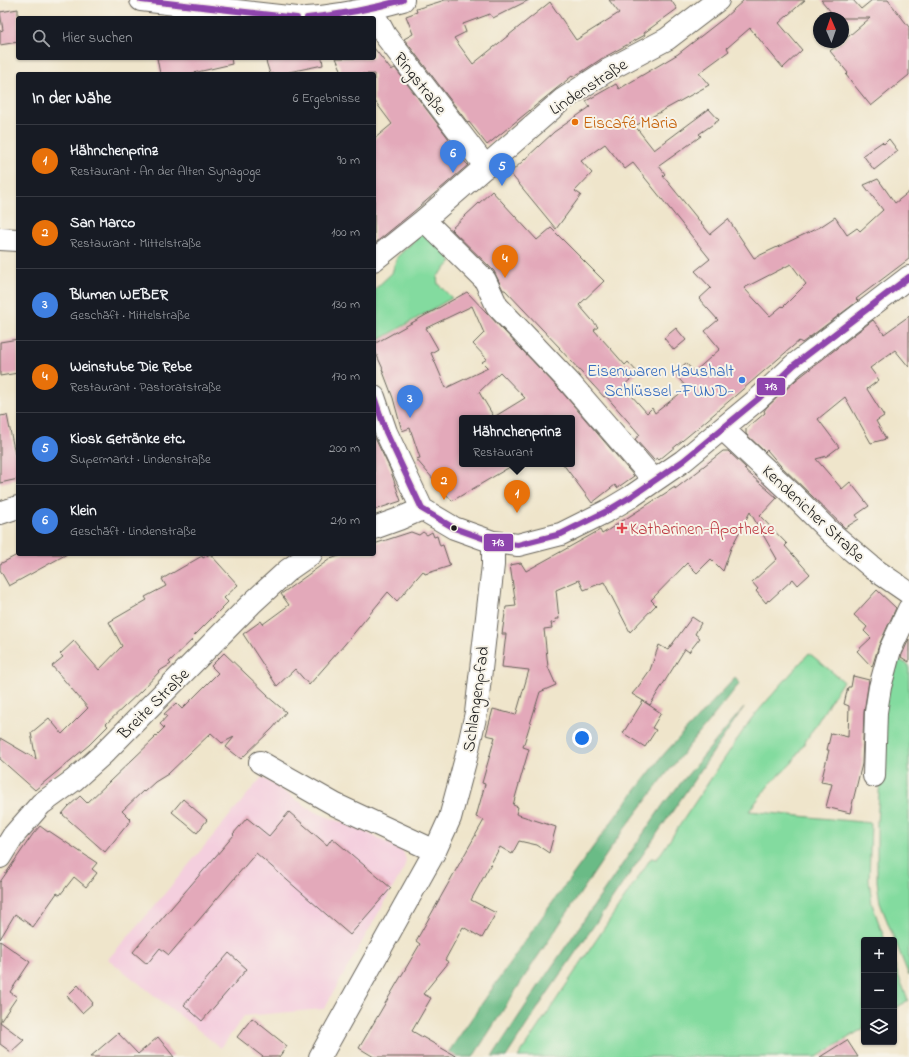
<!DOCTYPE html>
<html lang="de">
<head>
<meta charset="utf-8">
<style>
  :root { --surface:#171b24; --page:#20242c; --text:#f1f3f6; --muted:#9ea1a6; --line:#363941; --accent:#8c9099 }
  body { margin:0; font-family:"Indie Flower",sans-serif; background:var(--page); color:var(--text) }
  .controls { position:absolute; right:12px; bottom:12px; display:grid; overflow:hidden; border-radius:4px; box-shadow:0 1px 3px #0004 }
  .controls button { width:36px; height:36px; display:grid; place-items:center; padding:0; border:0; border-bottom:1px solid var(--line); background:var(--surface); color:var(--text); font:20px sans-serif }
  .compass { position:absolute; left:813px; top:12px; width:36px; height:36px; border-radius:50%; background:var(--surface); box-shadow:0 1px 3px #0004; rotate:358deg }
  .you { position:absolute; left:582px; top:738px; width:14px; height:14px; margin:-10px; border:3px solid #fff; border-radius:50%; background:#1a73e8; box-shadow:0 0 0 6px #1a73e833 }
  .badge { display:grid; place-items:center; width:26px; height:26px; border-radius:50%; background:var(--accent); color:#fff; font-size:13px; font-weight:700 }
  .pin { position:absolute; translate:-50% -33px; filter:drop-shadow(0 1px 2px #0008) }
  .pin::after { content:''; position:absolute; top:21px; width:14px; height:12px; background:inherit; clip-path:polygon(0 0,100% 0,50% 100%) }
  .popup { position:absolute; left:459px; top:415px; width:116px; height:52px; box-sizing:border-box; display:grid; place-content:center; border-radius:4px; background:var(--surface); filter:drop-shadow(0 1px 3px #0005); font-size:13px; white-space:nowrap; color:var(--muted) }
  .popup b { font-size:15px; color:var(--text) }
  .popup::after { content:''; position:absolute; left:50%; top:100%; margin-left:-8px; border:8px solid transparent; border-top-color:var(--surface) }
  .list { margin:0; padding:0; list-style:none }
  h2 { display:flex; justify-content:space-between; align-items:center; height:52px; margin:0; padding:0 16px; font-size:17px }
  h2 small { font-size:13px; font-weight:400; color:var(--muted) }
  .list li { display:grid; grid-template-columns:26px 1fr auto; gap:12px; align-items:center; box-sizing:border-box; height:72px; padding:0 16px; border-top:1px solid var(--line) }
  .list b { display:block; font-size:15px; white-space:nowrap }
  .list p { margin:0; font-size:13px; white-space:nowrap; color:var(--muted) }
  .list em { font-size:13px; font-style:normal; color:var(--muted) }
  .icon { flex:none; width:22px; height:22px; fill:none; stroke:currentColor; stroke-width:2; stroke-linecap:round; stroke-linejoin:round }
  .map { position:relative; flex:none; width:909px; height:1057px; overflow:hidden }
  .search { position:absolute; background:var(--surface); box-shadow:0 1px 3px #0004; left:16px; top:16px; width:360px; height:44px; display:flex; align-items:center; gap:10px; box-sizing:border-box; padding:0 14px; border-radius:4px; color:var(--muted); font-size:15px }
  .panel { position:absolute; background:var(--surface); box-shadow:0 1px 3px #0004; left:16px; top:72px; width:360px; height:484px; border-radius:4px }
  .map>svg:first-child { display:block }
  .built { fill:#f4cfde }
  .green { fill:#83db9f; stroke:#507c5e }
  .forest { fill:#6abb86; stroke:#436c51 }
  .building { fill:#e3a9ba; fill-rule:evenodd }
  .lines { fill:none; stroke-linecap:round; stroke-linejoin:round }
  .minor-casing { stroke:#666259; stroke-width:24 }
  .minor { stroke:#fff; stroke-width:22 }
  .bus-1-casing { stroke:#f7f3e8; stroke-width:9 }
  .bus-1 { stroke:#8e44ad; stroke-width:6 }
  .food-dot { fill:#e8710a; stroke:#f7f3e8; stroke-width:1.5 }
  .shop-dot { fill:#3f7fe0; stroke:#f7f3e8; stroke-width:1.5 }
  .bus-dot { fill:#1c1c1c; stroke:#f7f3e8; stroke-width:1.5 }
  .health-dot { fill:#e0444e; stroke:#f7f3e8; stroke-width:1.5 }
  .labels { text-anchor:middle; stroke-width:4; stroke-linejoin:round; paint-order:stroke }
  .street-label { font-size:17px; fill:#1c1c1c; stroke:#f7f3e8 }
  .food-label { font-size:17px; fill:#c56008; stroke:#f7f3e8; text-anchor:start }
  .shop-label { font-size:17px; fill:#366cbe; stroke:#f7f3e8; text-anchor:end }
  .health-label { font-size:17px; fill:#be3a42; stroke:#f7f3e8; text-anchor:start }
  .line-badge { stroke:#f7f3e8; stroke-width:1.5 }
  .badge-label { font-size:11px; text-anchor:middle; font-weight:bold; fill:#fff }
</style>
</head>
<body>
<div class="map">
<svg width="909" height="1057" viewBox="0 0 909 1057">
  <rect width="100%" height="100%" fill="#f7f3e8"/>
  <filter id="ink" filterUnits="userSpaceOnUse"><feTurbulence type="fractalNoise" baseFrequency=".025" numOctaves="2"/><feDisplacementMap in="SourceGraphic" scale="8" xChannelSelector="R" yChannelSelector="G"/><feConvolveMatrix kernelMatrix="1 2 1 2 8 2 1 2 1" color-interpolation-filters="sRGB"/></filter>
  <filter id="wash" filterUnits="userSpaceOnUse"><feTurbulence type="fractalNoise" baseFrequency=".012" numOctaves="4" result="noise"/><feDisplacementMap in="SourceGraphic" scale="16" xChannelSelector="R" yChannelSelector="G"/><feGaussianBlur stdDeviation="0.9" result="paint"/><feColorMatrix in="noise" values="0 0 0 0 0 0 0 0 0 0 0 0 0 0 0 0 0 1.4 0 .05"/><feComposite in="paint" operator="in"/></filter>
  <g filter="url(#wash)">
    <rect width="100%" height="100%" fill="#efe5cb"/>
    <path class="built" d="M 262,777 L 315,812 L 366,832 L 403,851 L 406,860 L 404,868 L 324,1009 L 244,1016 L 221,1048 L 108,959 L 141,922 Z"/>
    <path class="green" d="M 424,231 L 452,261 L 437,277 L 438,284 L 452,298 L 374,343 L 374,290 L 392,273 L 397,257 Z
      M 809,653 L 843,681 L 792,763 L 769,785 L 749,811 L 871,823 L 869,880 L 872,904 L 885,940 L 864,940 L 864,1028 L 817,1057 L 518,1057 L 651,858 L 657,859 L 751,719 Z
      M 896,658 L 909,665 L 909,976 L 880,903 L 877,881 L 877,823 L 880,778 L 881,707 Z
      M 894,964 L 908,1000 L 894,1009 Z"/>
    <path class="forest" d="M 735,678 L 740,683 L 667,773 L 619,836 L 534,962 L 473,1057 L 445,1057 L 539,921 L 618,813 L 664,754 Z
      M 744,707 L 545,997 L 506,1057 L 492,1057 L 540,984 L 665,802 Z"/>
    <g id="blocks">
      <path class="building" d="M 445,0 L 529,0 L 493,18 L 490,14 L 463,24 L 466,32 L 454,38 L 473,64 L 550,2 L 576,40 L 619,13 L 609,0 L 671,0 L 677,9 L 644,33 L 645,35 L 601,59 L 583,71 L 572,77 L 572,76 L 487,145 L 469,122 L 468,123 L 404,39 L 413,34 L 406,16 L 417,12 L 416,9 Z
        M 744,0 L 805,0 L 779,23 L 802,50 L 783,68 L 750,28 L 727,48 L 729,51 L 699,73 L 709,85 L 635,126 L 654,150 L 709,109 L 719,120 L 699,134 L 701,136 L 659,166 L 665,174 L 663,176 L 710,234 L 728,219 L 754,258 L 820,227 L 835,217 L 847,235 L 857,228 L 860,231 L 883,210 L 864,185 L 878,179 L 895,203 L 909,192 L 909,259 L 856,299 L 858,301 L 802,343 L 799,341 L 700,426 L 659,460 L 657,458 L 654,460 L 635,439 L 640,435 L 606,396 L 604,397 L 559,348 L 560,348 L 505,290 L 503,290 L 494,271 L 451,229 L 492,191 L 537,240 L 551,228 L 604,281 L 579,305 L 598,327 L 594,330 L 610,348 L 625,365 L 628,362 L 638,373 L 623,386 L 647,413 L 652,408 L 655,413 L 687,388 L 674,373 L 686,363 L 694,372 L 720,349 L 705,331 L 718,320 L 699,299 L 711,288 L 695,271 L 710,259 L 633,163 L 625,169 L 605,144 L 581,161 L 592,173 L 575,191 L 581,195 L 556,229 L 510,173 L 554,132 L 590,107 L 586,101 L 616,84 L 619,89 L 678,54 L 724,18 ZM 791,264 L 806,284 L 783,307 L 782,306 L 770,316 L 744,288 Z
        M 821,0 L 853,0 L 861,9 L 872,0 L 888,0 L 909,27 L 909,75 L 871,106 L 846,75 L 848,73 L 830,51 L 841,42 L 843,42 L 843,41 L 870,18 L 836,18 Z
        M 18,9 L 18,42 L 0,45 L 0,31 L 3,30 L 0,12 Z
        M 374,48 L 391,70 L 395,68 L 449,139 L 446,141 L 468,165 L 412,213 L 374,244 L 374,139 L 392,124 L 374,100 L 374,74 L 343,74 L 336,58 L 374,58 Z
        M 157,58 L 231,58 L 232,64 L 189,74 L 160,74 Z
        M 265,58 L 322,58 L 323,65 L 289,72 L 290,74 L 270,74 Z
        M 889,139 L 898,151 L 874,170 L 863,155 L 882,142 L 884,144 Z
        M 467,292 L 561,391 L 634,476 L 617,488 L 615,485 L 592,503 L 563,464 L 572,464 L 572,418 L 462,418 L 462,464 L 515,464 L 452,501 L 416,459 L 420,458 L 410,428 L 402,431 L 393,398 L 382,369 L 383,369 L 374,349 L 374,344 ZM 472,306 L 484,333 L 473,344 L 487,359 L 482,362 L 488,368 L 446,388 L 431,353 L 438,349 L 426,328 ZM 500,372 L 525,398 L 494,417 L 479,392 Z
        M 909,316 L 909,367 L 895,350 L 870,368 L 879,380 L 867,389 L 884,416 L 876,421 L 886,439 L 871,443 L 845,397 L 818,419 L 839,447 L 827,456 L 816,459 L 842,489 L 850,482 L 869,506 L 856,515 L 859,519 L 845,528 L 780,465 L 767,450 L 765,452 L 746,434 L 746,429 L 765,413 L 764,411 L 766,408 L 796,380 L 873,320 L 884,334 Z
        M 676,328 L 686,340 L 674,350 L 664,338 Z
        M 18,339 L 18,373 L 0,376 L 0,342 Z
        M 7,415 L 15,454 L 18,453 L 18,479 L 0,483 L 0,416 Z
        M 374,436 L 390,469 L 401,501 L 374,510 Z
        M 723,451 L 728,451 L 746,468 L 744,469 L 777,498 L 760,516 L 787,544 L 785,546 L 810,574 L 798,585 L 793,579 L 769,601 L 768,600 L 766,603 L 756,591 L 758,589 L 752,582 L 777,559 L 750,512 L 731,548 L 723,571 L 711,559 L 697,573 L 687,563 L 651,600 L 656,605 L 630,632 L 604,582 L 584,590 L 579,580 L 556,590 L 559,619 L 555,619 L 556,622 L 551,623 L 552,628 L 544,629 L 548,667 L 556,685 L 540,692 L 523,747 L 529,749 L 513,805 L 518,807 L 516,814 L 556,827 L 549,853 L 537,845 L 519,841 L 512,854 L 500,847 L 471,900 L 496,913 L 482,938 L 463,927 L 445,960 L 449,962 L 423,994 L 431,998 L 412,1031 L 457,1057 L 374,1057 L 359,1048 L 420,944 L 416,941 L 484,820 L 476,817 L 485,784 L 482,783 L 495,737 L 486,735 L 493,709 L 516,715 L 529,670 L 502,667 L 506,634 L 502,634 L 506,607 L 516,606 L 510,565 L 521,563 L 526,571 L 600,530 L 602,534 L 675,487 L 675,489 L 701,469 L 700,469 Z
        M 411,532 L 419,535 L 423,532 L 427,535 L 432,532 L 434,537 L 437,536 L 440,546 L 443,545 L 450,566 L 425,574 L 423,571 L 397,601 L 388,592 L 345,644 L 309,685 L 295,669 L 277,686 L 243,634 L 261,621 L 263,624 L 289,605 L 281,594 L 330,559 L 345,554 L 374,554 L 374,544 Z
        M 19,554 L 67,554 L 9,586 L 0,570 L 0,564 Z
        M 210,554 L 238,585 L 224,598 L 228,602 L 192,638 L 193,639 L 169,662 L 171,664 L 161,670 L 142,690 L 106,724 L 108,726 L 89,745 L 35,790 L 0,759 L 0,738 L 36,759 L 31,733 L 49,718 L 62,734 L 88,708 L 52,666 L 63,657 L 60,654 L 74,641 L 99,670 L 122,646 L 109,622 L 147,600 L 145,597 L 166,586 L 162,579 L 202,556 L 203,558 Z
        M 877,590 L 896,608 L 879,645 L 872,667 L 857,651 L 871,638 L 864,631 L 867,627 L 854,615 Z
        M 692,617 L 701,623 L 695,634 L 700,638 L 689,652 L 685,649 L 650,705 L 632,694 L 638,687 L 650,670 L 659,645 L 668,650 Z
        M 909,639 L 909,662 L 901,657 Z
        M 224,653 L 268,695 L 267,696 L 286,712 L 273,728 L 241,759 L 226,747 L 234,737 L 222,743 L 211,733 L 168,774 L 155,782 L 144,792 L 143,791 L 122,811 L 131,820 L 105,852 L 62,814 L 68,807 L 80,796 L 87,803 L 155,738 L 154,738 L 164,728 L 160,724 L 167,716 L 164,714 L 176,703 L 182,709 L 218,673 L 211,666 Z
        M 853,676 L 869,680 L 864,712 L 862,764 L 850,813 L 826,807 L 832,784 L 821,782 L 829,750 L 827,750 L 831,733 L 848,737 L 849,706 L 844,704 L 848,687 L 851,687 Z
        M 643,701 L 661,713 L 652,728 L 656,730 L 645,747 L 623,733 Z
        M 183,799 L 207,820 L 197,833 L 172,812 Z
        M 289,812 L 327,845 L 332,838 L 391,888 L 350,935 L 256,853 L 169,955 L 160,948 L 147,964 L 133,952 L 152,929 L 153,929 L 234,835 L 233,834 L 247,818 L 269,836 Z
        M 40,826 L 48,832 L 49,831 L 97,863 L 92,869 L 97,873 L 86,887 L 74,877 L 60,895 L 57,893 L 33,927 L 15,914 L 0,939 L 0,882 L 33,834 Z
        M 0,941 L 30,962 L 10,992 L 17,997 L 0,1022 Z
        M 229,953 L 247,969 L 202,1021 L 184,1005 Z
        M 78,985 L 93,1003 L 82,1013 L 67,996 Z
        M 252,1018 L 287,1046 L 279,1057 L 263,1057 L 237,1037 Z
        M 0,1022 L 24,1040 L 11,1052 L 0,1044 Z
        M 118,1033 L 138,1054 L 158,1037 L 174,1057 L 90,1057 Z
        M 847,1040 L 858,1057 L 820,1057 Z"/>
    </g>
  </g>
  <g filter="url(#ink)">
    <use href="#blocks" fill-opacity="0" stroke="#666259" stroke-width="1"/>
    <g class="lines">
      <defs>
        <path id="minor" d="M 141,0 L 297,18
          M 371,9 L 385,35 L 486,167
          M 307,18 C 340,16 371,9 403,0
          M 424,220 L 485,280 L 497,306 L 570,383 L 654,480
          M 0,239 L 18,240
          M 374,260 L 424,220 L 562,100 L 608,70 L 667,39 L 718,0
          M 374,397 L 386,432 L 422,509 L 454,528 L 493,542 L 518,545 L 561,534 L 607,511 L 632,496 L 683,461 L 758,399 L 794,365 L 909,277
          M 723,429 L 791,493 L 829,531 L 874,569 L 909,593
          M 0,513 L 18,507
          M 374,528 L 399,519 L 422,509
          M 260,762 L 336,805 L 435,851
          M 874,776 L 876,712 L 880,687 L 890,650 L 909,609
          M 0,857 L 13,836 L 41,804 L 74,780 L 103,754 L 251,604 L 288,570 L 311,554
          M 320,1057 L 435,851 L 450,818 L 466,758 L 476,713 L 493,565 L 493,542"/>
      </defs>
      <use href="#minor" class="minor-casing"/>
      <use href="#minor" class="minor"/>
      <defs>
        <path id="bus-1" d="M 141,0 L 297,18
          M 307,18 C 340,15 371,9 403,0
          M 374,397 L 386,432 L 422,509 L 454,528 L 493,542 L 518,545 L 561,534 L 607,511 L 632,496 L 683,461 L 758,399 L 794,365 L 909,277"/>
      </defs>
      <use href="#bus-1" class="bus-1-casing"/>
      <use href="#bus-1" class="bus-1"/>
    </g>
  </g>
  <circle class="food-dot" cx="575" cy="122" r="4"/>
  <circle class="shop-dot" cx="742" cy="380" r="4"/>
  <circle class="bus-dot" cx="454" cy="528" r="3.5"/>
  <path class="health-dot" d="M620 522h4v4h4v4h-4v4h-4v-4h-4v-4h4z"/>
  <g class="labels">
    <g class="street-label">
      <text transform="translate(421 83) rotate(52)" y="6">Ringstraße</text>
      <text transform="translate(588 86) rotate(-33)" y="6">Lindenstraße</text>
      <text transform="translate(814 513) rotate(43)" y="6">Kendenicher Straße</text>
      <text transform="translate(475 699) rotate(-82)" y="6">Schlangenpfad</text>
      <text transform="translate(153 703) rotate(-45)" y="6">Breite Straße</text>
    </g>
    <g class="food-label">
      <text x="583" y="128">Eiscafé Maria</text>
    </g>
    <g class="shop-label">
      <text x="734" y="376">Eisenwaren Haushalt<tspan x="734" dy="20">Schlüssel -FUND-</tspan></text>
    </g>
    <g class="health-label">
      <text x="630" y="534">Katharinen-Apotheke</text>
    </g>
  </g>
  <g class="line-badge">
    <rect x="756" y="377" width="30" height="19" rx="4" fill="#8e44ad"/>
    <rect x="483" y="533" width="31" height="19" rx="4" fill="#8e44ad"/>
  </g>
  <g class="badge-label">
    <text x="771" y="390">713</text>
    <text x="498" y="546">713</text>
  </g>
</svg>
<div class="controls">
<button>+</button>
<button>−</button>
<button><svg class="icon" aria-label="layers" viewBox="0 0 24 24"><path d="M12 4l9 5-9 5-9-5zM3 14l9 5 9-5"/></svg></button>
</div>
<svg class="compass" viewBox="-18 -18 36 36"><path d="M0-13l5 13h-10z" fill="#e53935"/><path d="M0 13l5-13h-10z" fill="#9ea1a6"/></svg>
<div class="you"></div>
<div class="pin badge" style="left:517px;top:513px;background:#e8710a">1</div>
<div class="popup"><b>Hähnchenprinz</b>Restaurant</div>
<div class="pin badge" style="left:444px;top:500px;background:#e8710a">2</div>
<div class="pin badge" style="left:410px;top:418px;background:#3f7fe0">3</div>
<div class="pin badge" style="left:505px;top:278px;background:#e8710a">4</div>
<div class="pin badge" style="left:502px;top:186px;background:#3f7fe0">5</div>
<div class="pin badge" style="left:453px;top:173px;background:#3f7fe0">6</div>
<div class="search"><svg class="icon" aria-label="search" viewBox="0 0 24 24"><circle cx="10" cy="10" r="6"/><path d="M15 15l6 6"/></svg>Hier suchen</div>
<section class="panel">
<h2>In der Nähe<small>6 Ergebnisse</small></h2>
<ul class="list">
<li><span class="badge" style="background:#e8710a">1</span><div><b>Hähnchenprinz</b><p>Restaurant · An der Alten Synagoge</p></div><em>90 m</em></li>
<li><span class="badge" style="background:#e8710a">2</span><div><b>San Marco</b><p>Restaurant · Mittelstraße</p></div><em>100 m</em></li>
<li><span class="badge" style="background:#3f7fe0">3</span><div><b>Blumen WEBER</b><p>Geschäft · Mittelstraße</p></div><em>130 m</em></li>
<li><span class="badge" style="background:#e8710a">4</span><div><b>Weinstube Die Rebe</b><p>Restaurant · Pastoratstraße</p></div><em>170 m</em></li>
<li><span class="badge" style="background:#3f7fe0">5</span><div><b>Kiosk Getränke etc.</b><p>Supermarkt · Lindenstraße</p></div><em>200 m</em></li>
<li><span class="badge" style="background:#3f7fe0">6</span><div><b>Klein</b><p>Geschäft · Lindenstraße</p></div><em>210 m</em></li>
</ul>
</section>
</div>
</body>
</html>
